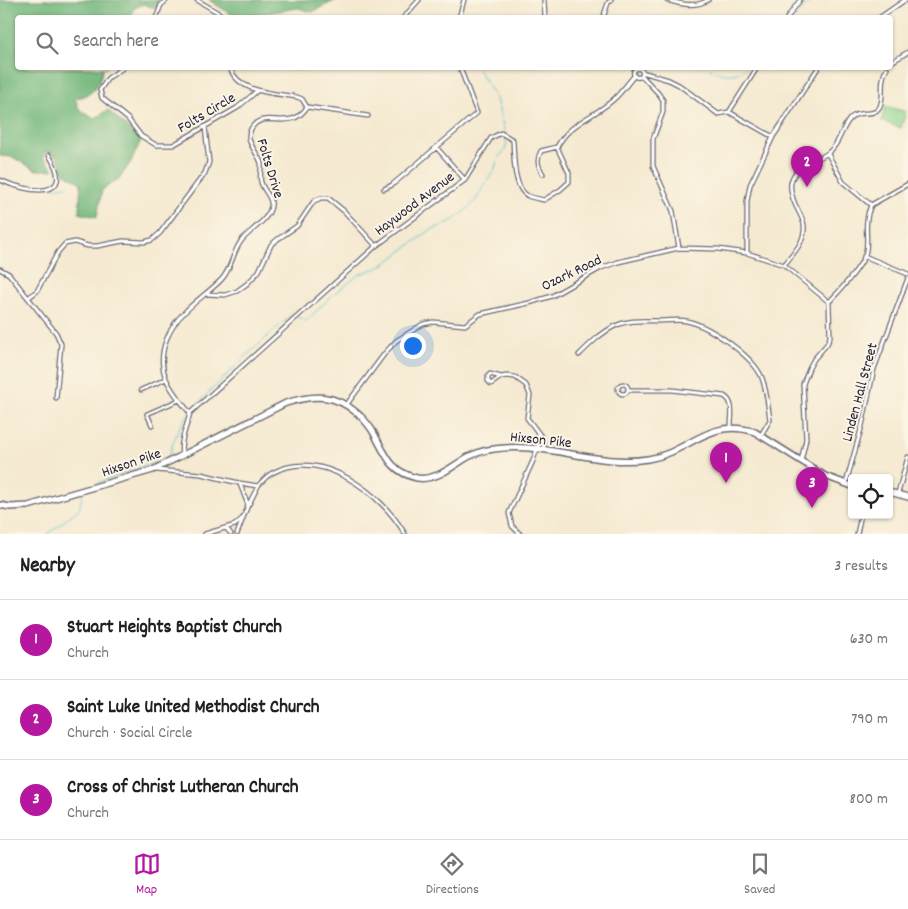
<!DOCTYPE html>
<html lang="en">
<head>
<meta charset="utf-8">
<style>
  :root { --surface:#fff; --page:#f6f6f6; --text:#202124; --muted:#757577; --line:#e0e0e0; --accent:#b5179e }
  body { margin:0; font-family:Dekko,sans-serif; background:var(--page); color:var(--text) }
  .controls { position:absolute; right:15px; bottom:15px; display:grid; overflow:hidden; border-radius:5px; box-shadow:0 1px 4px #0004 }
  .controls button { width:45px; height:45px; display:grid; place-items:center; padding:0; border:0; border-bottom:1px solid var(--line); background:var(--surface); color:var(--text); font:25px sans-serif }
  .you { position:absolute; left:412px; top:345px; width:18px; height:18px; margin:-12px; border:4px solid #fff; border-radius:50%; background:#1a73e8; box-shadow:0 0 0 8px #1a73e833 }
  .badge { display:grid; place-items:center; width:32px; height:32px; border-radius:50%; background:var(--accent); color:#fff; font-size:16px; font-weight:700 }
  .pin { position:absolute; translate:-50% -41px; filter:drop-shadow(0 1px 2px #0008) }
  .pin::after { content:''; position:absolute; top:26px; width:18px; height:15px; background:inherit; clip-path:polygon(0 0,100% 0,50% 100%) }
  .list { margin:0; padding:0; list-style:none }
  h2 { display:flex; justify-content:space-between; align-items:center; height:65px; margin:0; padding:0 20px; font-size:21px }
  h2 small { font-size:16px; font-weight:400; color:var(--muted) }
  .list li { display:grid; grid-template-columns:32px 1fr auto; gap:15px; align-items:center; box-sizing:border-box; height:80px; padding:0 20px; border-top:1px solid var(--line) }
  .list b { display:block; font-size:19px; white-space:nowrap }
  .list p { margin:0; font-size:16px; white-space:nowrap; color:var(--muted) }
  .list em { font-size:16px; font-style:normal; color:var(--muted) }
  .icon { flex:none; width:28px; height:28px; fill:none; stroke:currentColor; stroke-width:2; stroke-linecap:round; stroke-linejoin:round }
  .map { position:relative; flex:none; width:908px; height:534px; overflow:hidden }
  .search { position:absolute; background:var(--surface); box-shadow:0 1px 4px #0004; left:15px; right:15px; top:15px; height:55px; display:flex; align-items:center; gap:12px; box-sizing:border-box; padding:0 18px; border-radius:5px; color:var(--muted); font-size:19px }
  .sheet { height:305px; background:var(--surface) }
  nav { display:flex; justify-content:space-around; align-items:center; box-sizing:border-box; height:70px; border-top:1px solid var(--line); background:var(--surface); font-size:14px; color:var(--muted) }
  nav a { display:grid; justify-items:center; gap:2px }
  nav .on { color:var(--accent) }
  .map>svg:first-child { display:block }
  .green { fill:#8ed691; stroke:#587c66 }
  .forest { fill:#72b77b; stroke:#4a6c5b }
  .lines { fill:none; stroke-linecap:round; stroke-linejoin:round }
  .stream { stroke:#50bbcd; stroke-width:1 }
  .minor-casing { stroke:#6c6870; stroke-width:5.5 }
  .primary-casing { stroke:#6c6870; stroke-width:8 }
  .minor { stroke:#fff; stroke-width:3 }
  .primary { stroke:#fff; stroke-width:5 }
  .labels { text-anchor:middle; stroke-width:4; stroke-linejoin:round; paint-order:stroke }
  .street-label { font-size:15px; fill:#22223b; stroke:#fcf5e5 }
</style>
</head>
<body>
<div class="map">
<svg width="908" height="534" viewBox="0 0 908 534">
  <rect width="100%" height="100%" fill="#fcf5e5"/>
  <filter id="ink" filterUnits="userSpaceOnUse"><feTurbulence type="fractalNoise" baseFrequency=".02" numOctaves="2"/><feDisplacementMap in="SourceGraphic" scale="10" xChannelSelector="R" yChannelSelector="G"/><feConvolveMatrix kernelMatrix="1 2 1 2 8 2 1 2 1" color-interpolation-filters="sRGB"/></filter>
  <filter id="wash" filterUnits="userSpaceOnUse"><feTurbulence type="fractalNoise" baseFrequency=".0096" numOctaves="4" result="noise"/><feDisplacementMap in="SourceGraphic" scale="20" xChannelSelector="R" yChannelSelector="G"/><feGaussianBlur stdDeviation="1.12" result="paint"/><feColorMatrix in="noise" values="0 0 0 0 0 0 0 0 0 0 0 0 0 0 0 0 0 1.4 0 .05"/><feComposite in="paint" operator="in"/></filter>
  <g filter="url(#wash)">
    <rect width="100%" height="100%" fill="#f5ead1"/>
    <path class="green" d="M 886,106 L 906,112 L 901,128 L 881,121 Z"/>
    <path class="forest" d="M 0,0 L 163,0 L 155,8 L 143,4 L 133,9 L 131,17 L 18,18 L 18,68 L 107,68 L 103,69 C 98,86 94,96 75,98 L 79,109 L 94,119 L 108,110 L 141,140 L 132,160 L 120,178 L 102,190 L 97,217 L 79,213 L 81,183 L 64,173 L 57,156 L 46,151 L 43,157 L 54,170 L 36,170 L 12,157 L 0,156 Z
      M 209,0 L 336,0 L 312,12 L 298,8 L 241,17 L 232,15 Z"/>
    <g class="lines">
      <path class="stream" d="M 473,18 L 477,10
        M 795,18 L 811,0
        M 477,68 L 496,99 L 505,133
        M 710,68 C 722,76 735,77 746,68
        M 0,182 L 5,183
        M 53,188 L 67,186
        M 190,411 L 244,358 L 292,314 L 306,321 L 335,293 L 360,274 L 380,267 L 429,231 L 452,221 L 465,211 L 476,200 L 483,187 L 494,171 L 498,158 L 505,150 L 507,144 L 505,137
        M 98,483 L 169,457 C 173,441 178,428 188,414
        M 48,534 L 79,509 L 83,492"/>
    </g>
  </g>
  <g filter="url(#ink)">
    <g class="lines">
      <defs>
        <path id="minor" d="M 197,0 L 222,15 L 224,18
          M 544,0 L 545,18
          M 667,0 C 680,4 695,8 708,0
          M 908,0 L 908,1
          M 156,18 L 161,5 L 167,0
          M 403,18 L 419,0
          M 459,18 L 464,0
          M 603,18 L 608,3 L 611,0
          M 787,18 L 800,0
          M 879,18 L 905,0
          M 890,63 L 908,52
          M 123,68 L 108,78 L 100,90 L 102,98 L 128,119 L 141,136 L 156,145 L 173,145 L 237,108 L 257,91
          M 230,68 C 239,93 274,93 297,97 L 302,99 L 307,107
          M633.5 73a4.5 4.5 0 1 1 9 0a4.5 4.5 0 1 1-9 0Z
          M 642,72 L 669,80 L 679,85 L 718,114 L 729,112
          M 642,76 L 658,93 L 663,100 L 663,112 L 653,139 L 653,166 L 673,211 L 679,248
          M 307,107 L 368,116
          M 729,112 L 757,68
          M 729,112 L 773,137
          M 436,147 L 465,180
          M 828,154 L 843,182 L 871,205
          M 543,174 C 538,166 536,160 541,151 L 557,147
          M 0,180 C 26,192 78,202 49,155
          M 384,189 L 392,185 L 477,113 L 460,68
          M 747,253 L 747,201 L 750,185 L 773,137 L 818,68
          M 864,256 L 908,274
          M 784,265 C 793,254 806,241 804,225 C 803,218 798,211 795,204 C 792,197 790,189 791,182 C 796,163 817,162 829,152 C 841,143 841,126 852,117 C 860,110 873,117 879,108 C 886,98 878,82 887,68
          M 0,269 L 9,274 L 56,333 L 61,344 L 56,398
          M 206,294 L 225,295 L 237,291 L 248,283 L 259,271 L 271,245 L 278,239 L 297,226 L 314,201 L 321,198 L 328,198 L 344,211 L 376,246
          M 28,298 L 37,291 L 58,252 L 65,244 L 75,242 L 88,246 L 97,246 L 123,241 L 144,242 L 152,240 L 160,233 L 205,173 L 209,162 L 205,127
          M 579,355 C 590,344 601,333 615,326 C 629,319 645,321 660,321 C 669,321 679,319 687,321 C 710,326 754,357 762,378 C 767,391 768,407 770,420 L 761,435
          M 501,377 L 490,374 L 488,376 L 488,381 L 491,384 L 501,377 L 507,376 L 515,377 L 526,385 L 530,395 L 527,418 L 543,439 L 544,449
          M618 389a5 5 0 1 1 10 0a5 5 0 1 1-10 0Z
          M 141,390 L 166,379
          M 628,390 L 672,390 L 724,396 C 735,402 731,416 731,427
          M 347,404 L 385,353 L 396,341 L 423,324 L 433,322 L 465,325 L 480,314 L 529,303 L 552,296 L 601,268 L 618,262 L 679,248 L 718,249 L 747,253 L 784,265 L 829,302
          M 190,413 C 170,389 154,370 167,338 C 171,329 176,320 184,313 C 195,301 209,292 221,280 C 232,269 232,252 242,240 C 250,230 269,220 271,206 C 273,197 263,191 261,182 C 259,176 262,169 261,163 C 257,151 244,141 251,129 C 263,107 290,134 307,107
          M 152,425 L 147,414 L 179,400
          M 182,455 C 179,441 187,427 190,413 L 376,246 L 465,180 L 491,138 L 501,133 L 513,140 C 514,155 513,189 528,196 C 533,198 539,199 544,200 L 560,190 L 569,182 L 569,173 L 557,147 C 569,123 594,117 613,100 C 621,93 627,84 634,76
          M 801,461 L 806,439 L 803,384 L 809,368 L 814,359 L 827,344 L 830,337 L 829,302 C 839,292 860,268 865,255 C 870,240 862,225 871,205 L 908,184
          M 156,470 L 201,474 L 239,483 L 258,486 C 262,481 267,476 272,473 C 321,446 382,494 405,534
          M 846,483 L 863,422 L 874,369 L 908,278
          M 898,493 L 908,457
          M 249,504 L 258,486
          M 226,528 L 231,534
          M 205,534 L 235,525 L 243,518
          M 237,534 L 248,505 L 240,484
          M 520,534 L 512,526 L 509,513 L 533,461 L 539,443 L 539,435
          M 857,534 L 861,515"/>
        <path id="primary" d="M 889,492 L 908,497
          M 0,505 L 10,507 L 28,506 L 153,470 L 286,403 C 314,394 335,394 357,413 C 363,418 368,424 372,430 C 385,452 389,472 417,478 C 437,481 452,466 468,457 C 476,453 485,450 494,449 C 546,441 596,467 648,459 C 691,452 707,417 755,432 L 825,476 L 852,486"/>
      </defs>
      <use href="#minor" class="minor-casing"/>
      <use href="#primary" class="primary-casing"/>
      <use href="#minor" class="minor"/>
      <use href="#primary" class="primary"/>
    </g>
  </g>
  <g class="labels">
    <g class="street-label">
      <text transform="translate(206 112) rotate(-31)" y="5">Folts Circle</text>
      <text transform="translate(271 168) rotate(73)" y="5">Folts Drive</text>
      <text transform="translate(414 203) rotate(-37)" y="5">Haywood Avenue</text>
      <text transform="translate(571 272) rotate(-26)" y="5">Ozark Road</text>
      <text transform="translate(859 392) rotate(-75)" y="5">Linden Hall Street</text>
      <text transform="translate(541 439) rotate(6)" y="5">Hixson Pike</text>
      <text transform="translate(131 462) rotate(-19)" y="5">Hixson Pike</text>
    </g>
  </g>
</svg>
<div class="controls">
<button><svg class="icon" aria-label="locate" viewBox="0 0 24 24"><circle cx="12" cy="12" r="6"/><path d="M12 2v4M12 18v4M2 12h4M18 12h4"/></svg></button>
</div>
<div class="you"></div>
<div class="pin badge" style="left:726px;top:483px">1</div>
<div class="pin badge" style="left:807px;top:187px">2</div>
<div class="pin badge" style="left:812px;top:508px">3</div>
<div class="search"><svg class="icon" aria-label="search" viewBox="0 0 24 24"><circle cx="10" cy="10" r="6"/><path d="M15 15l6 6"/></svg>Search here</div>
</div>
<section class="sheet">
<h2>Nearby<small>3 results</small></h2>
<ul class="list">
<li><span class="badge">1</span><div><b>Stuart Heights Baptist Church</b><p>Church</p></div><em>630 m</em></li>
<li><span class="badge">2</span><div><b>Saint Luke United Methodist Church</b><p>Church · Social Circle</p></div><em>790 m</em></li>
<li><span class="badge">3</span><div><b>Cross of Christ Lutheran Church</b><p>Church</p></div><em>800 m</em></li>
</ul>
</section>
<nav>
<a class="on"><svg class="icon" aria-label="map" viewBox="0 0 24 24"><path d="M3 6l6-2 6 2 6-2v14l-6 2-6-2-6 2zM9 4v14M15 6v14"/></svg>Map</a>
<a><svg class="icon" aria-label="directions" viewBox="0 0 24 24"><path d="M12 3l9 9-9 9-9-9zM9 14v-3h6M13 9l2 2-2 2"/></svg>Directions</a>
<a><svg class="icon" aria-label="saved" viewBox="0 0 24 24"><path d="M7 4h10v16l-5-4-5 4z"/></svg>Saved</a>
</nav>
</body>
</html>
